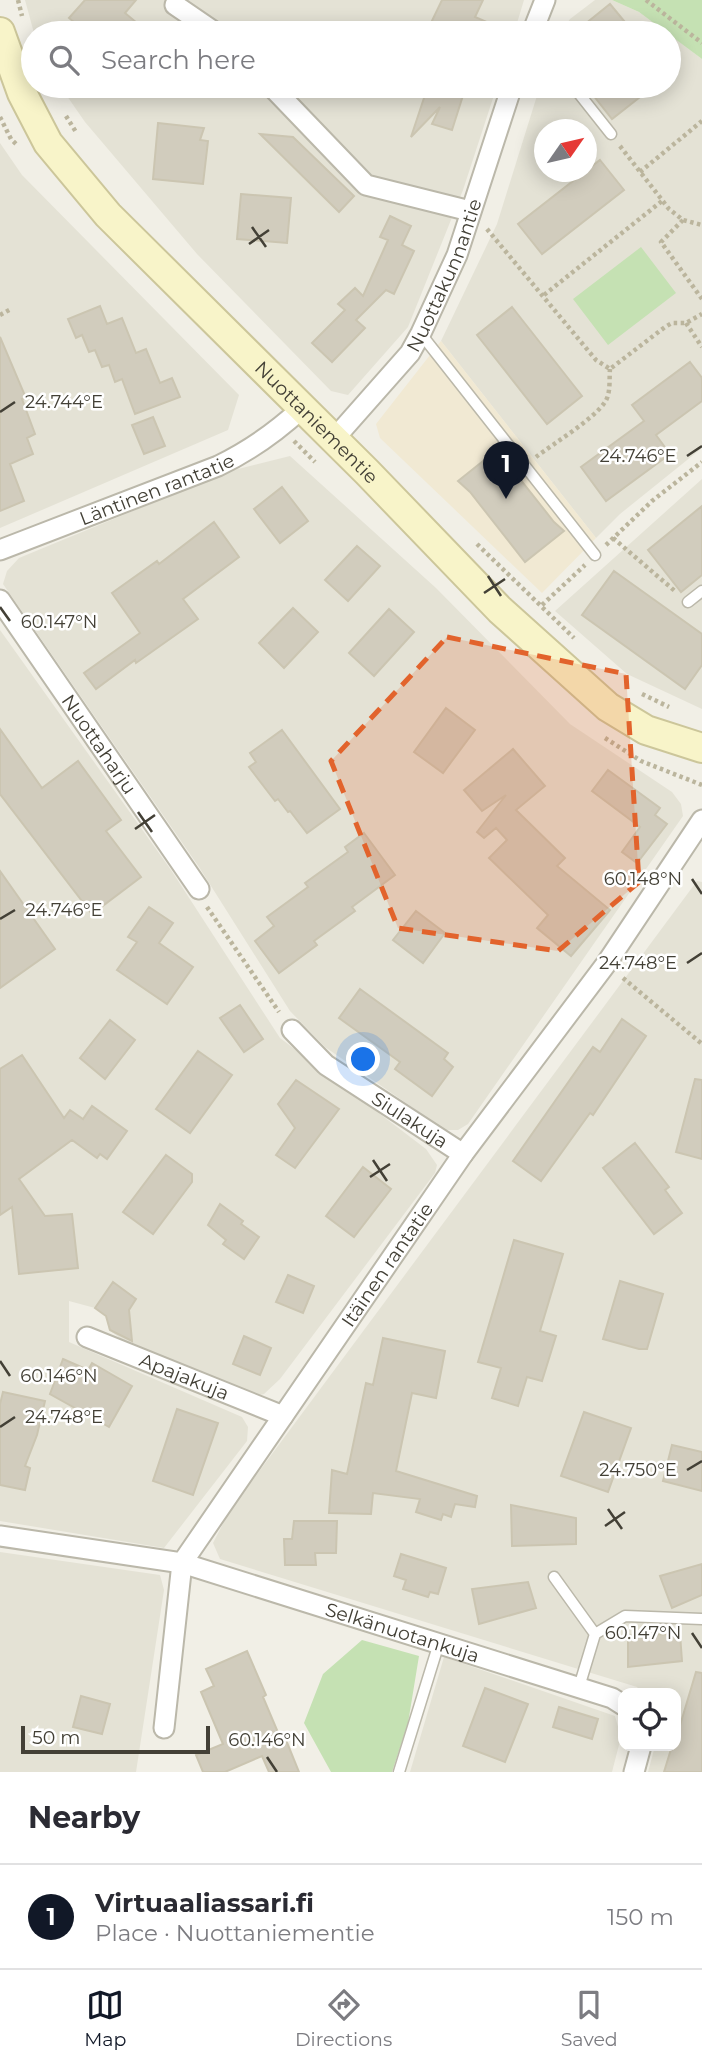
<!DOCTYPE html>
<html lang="en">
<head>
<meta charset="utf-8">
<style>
  :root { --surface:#fff; --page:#f2f2f3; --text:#2b2b33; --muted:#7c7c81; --line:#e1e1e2; --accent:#111827 }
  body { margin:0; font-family:Montserrat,sans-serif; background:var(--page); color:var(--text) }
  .controls { position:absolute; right:21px; bottom:21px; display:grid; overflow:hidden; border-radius:14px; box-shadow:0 4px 18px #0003 }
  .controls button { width:63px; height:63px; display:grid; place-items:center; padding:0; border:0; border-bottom:2px solid var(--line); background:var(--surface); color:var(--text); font:35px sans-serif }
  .compass { position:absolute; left:534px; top:119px; width:63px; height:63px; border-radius:50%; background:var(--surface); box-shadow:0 4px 18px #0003; rotate:56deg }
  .scale { position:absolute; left:21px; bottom:18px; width:189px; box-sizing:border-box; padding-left:7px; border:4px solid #434036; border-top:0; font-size:19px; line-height:24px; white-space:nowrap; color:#434036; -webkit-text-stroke:5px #fff; paint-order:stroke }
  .you { position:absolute; left:364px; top:1060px; width:24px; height:24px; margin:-18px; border:5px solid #fff; border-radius:50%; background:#1a73e8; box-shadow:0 0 0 10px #1a73e833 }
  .badge { display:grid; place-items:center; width:46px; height:46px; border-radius:50%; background:var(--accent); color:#fff; font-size:23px; font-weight:700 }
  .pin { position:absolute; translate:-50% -58px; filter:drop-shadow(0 2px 4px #0008) }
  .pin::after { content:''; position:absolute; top:37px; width:24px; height:21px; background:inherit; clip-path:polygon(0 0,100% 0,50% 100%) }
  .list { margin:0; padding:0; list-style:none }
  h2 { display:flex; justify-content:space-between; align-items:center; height:91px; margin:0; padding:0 28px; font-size:30px }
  h2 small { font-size:23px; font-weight:400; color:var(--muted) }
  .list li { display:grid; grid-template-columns:46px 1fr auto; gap:21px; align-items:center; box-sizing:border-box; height:105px; padding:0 28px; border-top:2px solid var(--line) }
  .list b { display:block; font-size:26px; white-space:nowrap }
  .list p { margin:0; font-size:23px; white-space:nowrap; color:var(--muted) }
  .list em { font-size:23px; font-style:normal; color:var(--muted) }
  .icon { flex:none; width:38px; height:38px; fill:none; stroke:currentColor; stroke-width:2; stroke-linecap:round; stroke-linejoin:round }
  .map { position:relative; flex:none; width:702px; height:1772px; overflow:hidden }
  .search { position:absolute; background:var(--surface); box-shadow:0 4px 18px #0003; left:21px; right:21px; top:21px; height:77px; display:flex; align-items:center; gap:18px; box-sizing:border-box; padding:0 24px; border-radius:38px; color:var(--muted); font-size:26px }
  .sheet { height:196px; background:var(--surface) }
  nav { display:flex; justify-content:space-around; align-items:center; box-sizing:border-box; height:98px; border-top:2px solid var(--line); background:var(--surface); font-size:19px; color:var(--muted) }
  nav a { display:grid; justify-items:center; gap:4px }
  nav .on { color:var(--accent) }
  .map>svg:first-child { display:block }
  .residential { fill:#e4e2d5; fill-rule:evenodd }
  .commercial { fill:#f1e9d3 }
  .green { fill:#c5e1b3 }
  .building { fill:#d1ccbd; stroke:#cbc5b1; stroke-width:2 }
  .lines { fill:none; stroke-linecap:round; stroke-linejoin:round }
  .service-casing { stroke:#bbb8aa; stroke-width:13 }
  .minor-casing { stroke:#bbb8aa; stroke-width:23 }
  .secondary-casing { stroke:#ccc69a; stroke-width:32 }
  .path { stroke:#bbb59d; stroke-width:4.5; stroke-dasharray:3.5 3.5; stroke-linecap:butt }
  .service { stroke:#fff; stroke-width:10 }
  .minor { stroke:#fff; stroke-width:19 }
  .secondary { stroke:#f8f4c9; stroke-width:28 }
  .marked { fill:#e2632c; fill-opacity:0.2; stroke:#e2632c; stroke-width:5; stroke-dasharray:14 9; stroke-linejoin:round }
  .ticks { fill:none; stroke:#434036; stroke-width:2.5 }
  .labels { text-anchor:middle; stroke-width:5; stroke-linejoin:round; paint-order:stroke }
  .street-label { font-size:19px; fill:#434036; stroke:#fff }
  .ticks-label { font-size:18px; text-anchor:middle; fill:#434036; stroke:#fff; stroke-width:5; stroke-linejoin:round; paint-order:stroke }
</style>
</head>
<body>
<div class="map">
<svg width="702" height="1772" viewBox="0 0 702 1772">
  <rect width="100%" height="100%" fill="#f1efe6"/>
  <path class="residential" d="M 25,0 L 524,0 L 514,33 L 34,33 Z
    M 595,0 L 612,0 L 639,12 L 668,33 L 559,33 L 570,19 Z
    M 669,34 L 702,59 L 702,448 L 620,514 L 596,538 L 441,341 L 497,224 L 540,86 L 669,86 ZM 544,130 L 586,130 L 586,172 L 544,172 Z
    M 60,86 L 497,86 L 463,190 L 408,327 L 348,395 L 331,391 L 197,254 L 85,122 Z
    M 0,143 L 22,175 L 239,395 L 228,430 L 0,528 Z
    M 290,456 L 436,588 L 570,724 L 672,792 L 681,804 L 683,816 L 468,1124 L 458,1130 L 445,1130 L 325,1047 L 290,1011 L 199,867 L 3,584 L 7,571 L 19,558 L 230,471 Z
    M 702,479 L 702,709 L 627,674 L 555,611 Z
    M 0,630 L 171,870 L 280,1038 L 426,1149 L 437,1165 L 435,1173 L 280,1379 L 264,1394 L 256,1396 L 132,1347 L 109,1330 L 106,1316 L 95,1308 L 69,1301 L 69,1342 L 242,1417 L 248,1427 L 247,1441 L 164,1548 L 0,1521 Z
    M 697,881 L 702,882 L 702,1772 L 648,1772 L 655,1746 L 676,1746 L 676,1693 L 641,1693 L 637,1687 L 220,1559 L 213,1543 L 229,1512 Z
    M 0,1552 L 160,1575 L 164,1590 L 136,1772 L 0,1772 Z
    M 444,1657 L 615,1716 L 621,1737 L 612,1772 L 410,1772 Z"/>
  <path class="commercial" d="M 441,341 L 596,538 L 542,593 L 380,438 L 376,424 Z"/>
  <path class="green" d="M 612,0 L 702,0 L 702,59 L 639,12 Z
    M 641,247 L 676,293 L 608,345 L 573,299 Z
    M 362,1640 L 419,1656 L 408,1723 L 392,1772 L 331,1772 L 304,1723 L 323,1674 Z"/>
  <path class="building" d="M 85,0 L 136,0 L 125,13 L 137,23 L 127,33 L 87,33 L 69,18 Z
    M 442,0 L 483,0 L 475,17 L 512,33 L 443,33 L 429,27 Z
    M 610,4 L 634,33 L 574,33 Z
    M 428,86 L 466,86 L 452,130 L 432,124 L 440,107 L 411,137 Z
    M 586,86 L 654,86 L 612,119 Z
    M 158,123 L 204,128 L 200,140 L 208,141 L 203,184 L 153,179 Z
    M 260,134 L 293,137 L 354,196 L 339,212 Z
    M 600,160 L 624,190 L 542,254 L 518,224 Z
    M 241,194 L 291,198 L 287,243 L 237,239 Z
    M 390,216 L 411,226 L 402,245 L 414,251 L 394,294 L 386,290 L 356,320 L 365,328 L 332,362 L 312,343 L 345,310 L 338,304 L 355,288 L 363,296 L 388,240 L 380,237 Z
    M 100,306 L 107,324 L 122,318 L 136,353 L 146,349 L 160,383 L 172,378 L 180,397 L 135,414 L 122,379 L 115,382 L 109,365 L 102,367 L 95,350 L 89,352 L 82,335 L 76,338 L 68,319 Z
    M 512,307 L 582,396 L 547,424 L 477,335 Z
    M 0,337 L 26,398 L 22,399 L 35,434 L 27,438 L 33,454 L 10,464 L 24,501 L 0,511 Z
    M 690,362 L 702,378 L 702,401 L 656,435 L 670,454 L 606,501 L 581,467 L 644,421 L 632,405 Z
    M 153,417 L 165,446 L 144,454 L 132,425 Z
    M 497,450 L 554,522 L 564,531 L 525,562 L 470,492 L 458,481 Z
    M 282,487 L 308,521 L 280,543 L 254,509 Z
    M 702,506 L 702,575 L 681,592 L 648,550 Z
    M 214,522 L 239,557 L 183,599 L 198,619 L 136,663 L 135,660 L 96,689 L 84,673 L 140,633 L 112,593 L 157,561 L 159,564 Z
    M 357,546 L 380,566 L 348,601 L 325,580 Z
    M 614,571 L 702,634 L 702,665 L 685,689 L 582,615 Z
    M 293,608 L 318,632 L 284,668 L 259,643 Z
    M 389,609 L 414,632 L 374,676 L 349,653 Z
    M 446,708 L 475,730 L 443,773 L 414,752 Z
    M 0,729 L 42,788 L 78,761 L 121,820 L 106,831 L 141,877 L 92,914 L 0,794 Z
    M 282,730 L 340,809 L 307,833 L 290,811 L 288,812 L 278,799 L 275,801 L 249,767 L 256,762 L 250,753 Z
    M 513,749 L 545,786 L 516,810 L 565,858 L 557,866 L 610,910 L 571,956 L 537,928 L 548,915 L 489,858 L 507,840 L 496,828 L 484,838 L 477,832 L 506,795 L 482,811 L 464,790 Z
    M 608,770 L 660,808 L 655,815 L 667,824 L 637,863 L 622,852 L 640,827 L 592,791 Z
    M 364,833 L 395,875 L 352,907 L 355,911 L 314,941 L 317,945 L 279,973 L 255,941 L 274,926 L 267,917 L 308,887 L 305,883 L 348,852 L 345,847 Z
    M 0,871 L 55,949 L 0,988 Z
    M 149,907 L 173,923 L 159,943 L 193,967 L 167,1004 L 117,970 L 137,942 L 128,937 Z
    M 416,911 L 445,933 L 423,963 L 393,940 Z
    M 360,989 L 448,1053 L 444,1059 L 453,1067 L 432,1096 L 395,1069 L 400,1062 L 339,1018 Z
    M 240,1005 L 263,1039 L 244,1052 L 220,1018 Z
    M 622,1019 L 646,1036 L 593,1115 L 590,1113 L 541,1181 L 513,1161 L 593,1047 L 600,1052 Z
    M 110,1020 L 135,1040 L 105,1079 L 80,1058 Z
    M 198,1051 L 232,1075 L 190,1133 L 156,1109 Z
    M 22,1055 L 64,1118 L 70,1110 L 83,1119 L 92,1106 L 127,1131 L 107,1159 L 100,1154 L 97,1158 L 72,1140 L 19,1179 L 45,1216 L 72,1214 L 78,1268 L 19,1274 L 12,1207 L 0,1215 L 0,1069 Z
    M 695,1079 L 702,1080 L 702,1159 L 676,1152 Z
    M 296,1080 L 339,1109 L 295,1168 L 276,1155 L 295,1128 L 278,1104 Z
    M 635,1143 L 669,1187 L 665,1190 L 682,1213 L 654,1234 L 603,1168 Z
    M 166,1155 L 192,1174 L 192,1182 L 153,1234 L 123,1212 Z
    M 363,1167 L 391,1189 L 354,1237 L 326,1216 Z
    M 220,1204 L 243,1221 L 241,1224 L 259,1237 L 244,1259 L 223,1244 L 226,1240 L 208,1225 Z
    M 514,1240 L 563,1254 L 540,1331 L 556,1336 L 542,1381 L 527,1377 L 518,1406 L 492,1398 L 501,1368 L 478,1362 Z
    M 288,1275 L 314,1286 L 303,1313 L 276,1302 Z
    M 620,1281 L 663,1294 L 647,1349 L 639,1349 L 603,1339 Z
    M 113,1282 L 136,1299 L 129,1310 L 132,1341 L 110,1330 L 106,1316 L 95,1308 Z
    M 244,1336 L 271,1348 L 260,1375 L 233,1364 Z
    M 383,1338 L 445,1351 L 436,1398 L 412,1393 L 396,1471 L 477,1496 L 475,1507 L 455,1504 L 451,1517 L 443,1514 L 441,1520 L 416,1512 L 420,1499 L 373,1493 L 371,1514 L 329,1513 L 332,1470 L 347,1474 L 366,1383 L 373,1385 Z
    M 63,1359 L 88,1370 L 92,1363 L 132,1386 L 109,1427 L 50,1394 Z
    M 3,1392 L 45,1401 L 37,1435 L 25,1466 L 30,1468 L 25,1490 L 0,1485 L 0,1404 Z
    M 177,1409 L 218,1423 L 193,1495 L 153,1481 Z
    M 584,1412 L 631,1428 L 608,1492 L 561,1476 Z
    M 672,1445 L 702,1452 L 702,1491 L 663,1481 Z
    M 511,1505 L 576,1518 L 576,1544 L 512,1546 Z
    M 294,1521 L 337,1521 L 336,1553 L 315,1553 L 316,1565 L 285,1565 L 284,1539 L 292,1539 Z
    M 401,1554 L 446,1568 L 438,1594 L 430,1592 L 428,1597 L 403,1589 L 406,1580 L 394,1576 Z
    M 702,1564 L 702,1595 L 672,1608 L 660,1576 Z
    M 528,1582 L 536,1608 L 479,1624 L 472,1589 Z
    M 680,1634 L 682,1661 L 628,1667 L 628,1635 Z
    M 247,1651 L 266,1695 L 263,1697 L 282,1742 L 286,1740 L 299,1772 L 269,1772 L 262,1756 L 225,1772 L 203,1772 L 196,1755 L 223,1744 L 201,1692 L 214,1686 L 206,1669 Z
    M 696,1672 L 702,1673 L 702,1772 L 664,1772 L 672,1746 L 676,1746 L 676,1739 Z
    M 485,1688 L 528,1704 L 505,1762 L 463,1746 Z
    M 81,1696 L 110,1704 L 102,1734 L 73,1727 Z
    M 559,1707 L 598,1719 L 592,1739 L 553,1727 Z"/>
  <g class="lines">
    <defs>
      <path id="service" d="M 573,86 L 611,134
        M 421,334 L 595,555
        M 688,602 L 702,591
        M 554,1577 L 595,1634 L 579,1687
        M 595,1634 L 625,1616 L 702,1619
        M 399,1772 L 439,1643"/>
      <g id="minor">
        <path d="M 175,5 L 216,33"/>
        <path d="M 532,33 L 545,0"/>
        <path d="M 271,86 L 366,185 L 470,211"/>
        <path id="s1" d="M 334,439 L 410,353 L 421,333 L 457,255 L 512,86"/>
        <path id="s2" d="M 0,550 L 218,466 C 249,451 275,433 301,409"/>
        <path id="s3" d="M 0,600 L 199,889"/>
        <path id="s4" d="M 292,1030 L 326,1065 L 463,1154"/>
        <path id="s5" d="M 87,1337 L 283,1416"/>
        <path id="s6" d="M 0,1536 L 182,1563 L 463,1154 L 606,964 L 702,820"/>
        <path id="s7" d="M 164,1728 L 182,1563 L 612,1698 L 623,1705"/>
        <path d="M 634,1772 L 641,1746"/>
      </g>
      <g id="secondary">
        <path id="s8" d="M 0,32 L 22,93 L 48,143 L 108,215 L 367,472 L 500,610 L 608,707 L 646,730 L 702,748"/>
      </g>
    </defs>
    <use href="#service" class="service-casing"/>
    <use href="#minor" class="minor-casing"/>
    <use href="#secondary" class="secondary-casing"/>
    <path class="path" d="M 18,0 L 22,16
      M 646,0 L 702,43
      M 66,116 L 76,132
      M 0,117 L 11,139 L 18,146
      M 620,146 L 669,209 L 683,220 L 702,225
      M 640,172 L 702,121
      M 683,220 L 661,242 L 702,299
      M 487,229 L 596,360 L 610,369 L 665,327 L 672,323 L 686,323 L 702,314
      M 544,295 L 662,201
      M 0,315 L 11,309
      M 686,323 L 702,347
      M 294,441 L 315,462
      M 536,457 C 554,443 593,420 605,402 C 611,393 609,380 610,369
      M 613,538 L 676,592
      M 477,544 L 574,638
      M 606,545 L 652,501 L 702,462
      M 542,605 L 585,565
      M 642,694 L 669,707
      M 605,738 L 641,761 L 702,785
      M 207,907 L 279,1012
      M 623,978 L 702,1044"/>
    <use href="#service" class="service"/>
    <use href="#minor" class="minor"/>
    <use href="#secondary" class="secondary"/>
  </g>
  <path class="marked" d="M 447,637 L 626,674 L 639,882 L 558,951 L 398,928 L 331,761 Z"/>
  <path class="ticks" d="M 252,227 L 266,247M 249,244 L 269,230M 0,412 L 15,402M 687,456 L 702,446M 488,576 L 501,596M 484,593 L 505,579M 0,607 L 10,621M 138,812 L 152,832M 135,829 L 155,815M 692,879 L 702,894M 0,919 L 15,910M 687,963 L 702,953M 373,1160 L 387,1181M 370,1177 L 390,1164M 0,1361 L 10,1376M 0,1427 L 15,1417M 687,1470 L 702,1461M 608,1509 L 622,1529M 605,1526 L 625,1512M 692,1633 L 702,1648M 267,1757 L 277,1772"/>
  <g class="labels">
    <g class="street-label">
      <text dy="7" stroke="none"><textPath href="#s1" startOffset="200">Nuottakunnantie</textPath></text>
      <text dy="7" stroke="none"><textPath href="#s8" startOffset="509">Nuottaniementie</textPath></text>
      <text dy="7" stroke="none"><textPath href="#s2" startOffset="168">Läntinen rantatie</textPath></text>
      <text dy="7" stroke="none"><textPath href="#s3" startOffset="175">Nuottaharju</textPath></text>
      <text dy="7" stroke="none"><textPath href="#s4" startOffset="149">Siulakuja</textPath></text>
      <text dy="7" stroke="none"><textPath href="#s6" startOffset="546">Itäinen rantatie</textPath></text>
      <text dy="7" stroke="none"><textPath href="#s5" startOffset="105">Apajakuja</textPath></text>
      <text dy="7" stroke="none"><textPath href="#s7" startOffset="397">Selkänuotankuja</textPath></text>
    </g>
  </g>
  <g class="ticks-label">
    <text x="64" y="408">24.744°E</text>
    <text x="638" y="462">24.746°E</text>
    <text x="59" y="628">60.147°N</text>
    <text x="643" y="885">60.148°N</text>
    <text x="64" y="916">24.746°E</text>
    <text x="638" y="969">24.748°E</text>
    <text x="59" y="1382">60.146°N</text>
    <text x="64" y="1423">24.748°E</text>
    <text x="638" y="1476">24.750°E</text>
    <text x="643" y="1639">60.147°N</text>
    <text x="267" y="1746">60.146°N</text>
  </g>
</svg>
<div class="controls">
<button><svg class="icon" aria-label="locate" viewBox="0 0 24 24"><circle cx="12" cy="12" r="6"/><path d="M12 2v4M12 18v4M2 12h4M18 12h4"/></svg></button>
</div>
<svg class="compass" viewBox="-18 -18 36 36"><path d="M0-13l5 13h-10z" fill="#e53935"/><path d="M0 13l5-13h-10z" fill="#7c7c81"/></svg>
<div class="scale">50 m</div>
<div class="you"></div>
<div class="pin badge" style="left:506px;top:499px">1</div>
<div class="search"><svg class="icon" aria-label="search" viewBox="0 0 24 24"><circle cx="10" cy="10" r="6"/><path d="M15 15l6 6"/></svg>Search here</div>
</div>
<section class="sheet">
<h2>Nearby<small></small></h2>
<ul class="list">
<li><span class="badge">1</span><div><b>Virtuaaliassari.fi</b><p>Place · Nuottaniementie</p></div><em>150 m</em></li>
</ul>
</section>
<nav>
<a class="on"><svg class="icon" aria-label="map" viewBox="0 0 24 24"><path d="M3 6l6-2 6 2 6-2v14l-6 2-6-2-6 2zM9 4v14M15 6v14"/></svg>Map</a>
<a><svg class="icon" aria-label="directions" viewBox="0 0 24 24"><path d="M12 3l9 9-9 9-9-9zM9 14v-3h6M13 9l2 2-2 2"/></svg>Directions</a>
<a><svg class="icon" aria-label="saved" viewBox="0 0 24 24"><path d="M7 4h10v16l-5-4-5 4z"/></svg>Saved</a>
</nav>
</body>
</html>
